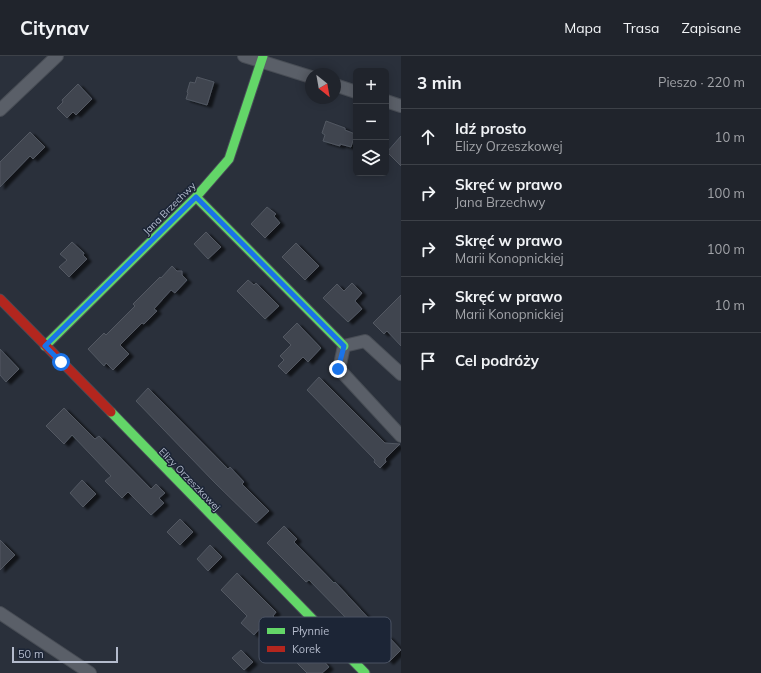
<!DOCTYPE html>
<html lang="pl">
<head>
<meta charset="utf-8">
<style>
  :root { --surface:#20242c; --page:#2d3038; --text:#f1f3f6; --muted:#a2a4a9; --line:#3d4148 }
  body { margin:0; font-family:Mulish,sans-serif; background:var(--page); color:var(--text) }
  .controls { position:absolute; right:12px; top:12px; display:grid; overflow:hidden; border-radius:6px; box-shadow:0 2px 10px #0003 }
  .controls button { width:36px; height:36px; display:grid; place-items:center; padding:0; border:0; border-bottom:1px solid var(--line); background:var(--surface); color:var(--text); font:20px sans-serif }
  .compass { position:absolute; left:305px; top:12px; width:36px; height:36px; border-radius:50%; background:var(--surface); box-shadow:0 2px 10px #0003; rotate:149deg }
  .scale { position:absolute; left:12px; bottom:10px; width:106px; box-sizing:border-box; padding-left:4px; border:2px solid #b4bbcc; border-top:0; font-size:11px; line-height:14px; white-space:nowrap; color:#b4bbcc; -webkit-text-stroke:3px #1c2536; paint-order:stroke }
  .stop { position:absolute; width:12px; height:12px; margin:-9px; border:3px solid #1a73e8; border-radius:50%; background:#fff }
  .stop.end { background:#1a73e8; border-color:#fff; box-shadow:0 1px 4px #0008 }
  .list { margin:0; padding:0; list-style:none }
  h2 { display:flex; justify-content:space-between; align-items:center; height:52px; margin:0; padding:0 16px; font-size:17px }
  h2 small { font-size:13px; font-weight:400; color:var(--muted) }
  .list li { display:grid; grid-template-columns:26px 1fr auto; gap:12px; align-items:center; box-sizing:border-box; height:56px; padding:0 16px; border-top:1px solid var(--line) }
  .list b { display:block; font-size:15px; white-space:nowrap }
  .list p { margin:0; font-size:13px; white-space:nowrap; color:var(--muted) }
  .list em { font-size:13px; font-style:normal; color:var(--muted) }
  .icon { flex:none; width:22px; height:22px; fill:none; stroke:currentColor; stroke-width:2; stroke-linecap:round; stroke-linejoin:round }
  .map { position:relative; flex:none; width:401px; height:617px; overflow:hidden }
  header { display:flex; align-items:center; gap:24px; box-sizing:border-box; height:56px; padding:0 20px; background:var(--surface); border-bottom:1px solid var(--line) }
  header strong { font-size:19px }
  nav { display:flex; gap:22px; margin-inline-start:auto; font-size:14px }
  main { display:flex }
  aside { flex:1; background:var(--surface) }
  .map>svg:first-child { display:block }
  .building { fill:#404550; stroke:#525862; filter:url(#shadow) }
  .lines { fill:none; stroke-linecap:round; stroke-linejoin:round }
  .street-casing { stroke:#484d55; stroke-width:14 }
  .fast-casing { stroke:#484d57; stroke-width:11 }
  .jam-casing { stroke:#484d57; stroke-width:11 }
  .street { stroke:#5a5f68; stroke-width:12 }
  .fast { stroke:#63d668; stroke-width:9 }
  .jam { stroke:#b3261e; stroke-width:9 }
  .route { stroke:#1a73e8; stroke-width:5 }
  .labels { text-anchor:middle; stroke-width:3; stroke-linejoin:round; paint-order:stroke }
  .street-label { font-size:10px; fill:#b4bbcc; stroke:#1c2536 }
  .key { fill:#1c2536; stroke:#4a5263; stroke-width:1 }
  .key-label { font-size:11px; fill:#b4bbcc }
</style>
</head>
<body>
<header>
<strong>Citynav</strong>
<nav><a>Mapa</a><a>Trasa</a><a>Zapisane</a></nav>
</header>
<main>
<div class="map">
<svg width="401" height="617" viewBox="0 0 401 617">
  <defs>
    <filter id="shadow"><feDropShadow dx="4.5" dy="2.5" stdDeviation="1" flood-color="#0009"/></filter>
  </defs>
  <rect width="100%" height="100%" fill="#2a303b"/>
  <path class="building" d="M 197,21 L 214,26 L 207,49 L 186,43 L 188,37 L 187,36 L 190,26 L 195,27 Z
    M 78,28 L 92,43 L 76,59 L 73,56 L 67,62 L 57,52 L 63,46 L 62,44 Z
    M 326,65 L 345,72 L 345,74 L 355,78 L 351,91 L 340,88 L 340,90 L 323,85 L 325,79 L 322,77 Z
    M 30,76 L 45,91 L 33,103 L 30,100 L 0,131 L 0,106 Z
    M 401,80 L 401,110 L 387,96 Z
    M 267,151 L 276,158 L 274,160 L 280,167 L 265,182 L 251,168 Z
    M 206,176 L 221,191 L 208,203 L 194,188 Z
    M 72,186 L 84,197 L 83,199 L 87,203 L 69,221 L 59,211 L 67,204 L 60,198 Z
    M 296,187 L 319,210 L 305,224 L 282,201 Z
    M 172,210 L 177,215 L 182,215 L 182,219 L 187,224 L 175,237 L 171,234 L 154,253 L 157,255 L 144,268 L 142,267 L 120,289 L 129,298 L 113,314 L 106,307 L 104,310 L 88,293 L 104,277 L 106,279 L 135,250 L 133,248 L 160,221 L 161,222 Z
    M 248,224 L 254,229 L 256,227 L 279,250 L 265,263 L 237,235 Z
    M 352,227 L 362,237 L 355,245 L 362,253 L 348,266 L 323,242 L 337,228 L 344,235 Z
    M 401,239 L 401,290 L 387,275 L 384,278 L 373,267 Z
    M 297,267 L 321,292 L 308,306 L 303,301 L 286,318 L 278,310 L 284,304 L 280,300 L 291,289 L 283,281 Z
    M 0,293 L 19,313 L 6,326 L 0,319 Z
    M 319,321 L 385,387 L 400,388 L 385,403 L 386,406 L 380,412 L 374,406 L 375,404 L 307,334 Z
    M 148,332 L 228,413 L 230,411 L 244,426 L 242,428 L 269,455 L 256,467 L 215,427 L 136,345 Z
    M 64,352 L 95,383 L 99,380 L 151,433 L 156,428 L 165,437 L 159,442 L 164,447 L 151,459 L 128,436 L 122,442 L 105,425 L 111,420 L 72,379 L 64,388 L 46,370 Z
    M 82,424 L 96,438 L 83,451 L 70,437 Z
    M 180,463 L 193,476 L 180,489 L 167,476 Z
    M 284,470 L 297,483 L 294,486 L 334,527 L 335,526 L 386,581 L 388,580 L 401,594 L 389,606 L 362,578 L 359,580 L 346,568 L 349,565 L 309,524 L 306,526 L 267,487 Z
    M 0,484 L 15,499 L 0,514 Z
    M 210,489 L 222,501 L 208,515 L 197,503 Z
    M 237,517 L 276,556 L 273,560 L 314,601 L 317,598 L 329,611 L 322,617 L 307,617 L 261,571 L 254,579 L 241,567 L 247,560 L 221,534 Z
    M 241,594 L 253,606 L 244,614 L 232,602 Z"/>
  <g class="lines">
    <defs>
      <path id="street" d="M 244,0 L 311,21
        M 335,29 L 356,36
        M 386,45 L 401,50
        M 0,54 L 57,0
        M 401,318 L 365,285 L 344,290 L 339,313 L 401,380
        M 0,557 L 90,617"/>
      <path id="fast" d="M 196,141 L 344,290
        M 45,290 L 196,141 L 229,103 L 263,0
        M 111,356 L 365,617"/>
      <path id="jam" d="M 0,243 L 111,356"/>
    </defs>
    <use href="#street" class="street-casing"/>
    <use href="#fast" class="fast-casing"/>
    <use href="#jam" class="jam-casing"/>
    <use href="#street" class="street"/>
    <use href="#fast" class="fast"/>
    <use href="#jam" class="jam"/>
  </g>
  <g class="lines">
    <path class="route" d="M 61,306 L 45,290 L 196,141 L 344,290 L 338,313"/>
  </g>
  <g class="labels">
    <g class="street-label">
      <text transform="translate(169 152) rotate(-45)" y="4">Jana Brzechwy</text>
      <text transform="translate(190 423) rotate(46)" y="4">Elizy Orzeszkowej</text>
    </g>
  </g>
  <rect x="259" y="561" width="132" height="46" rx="6" class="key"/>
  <rect x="267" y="572" width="18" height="6" fill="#63d668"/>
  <rect x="267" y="590" width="18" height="6" fill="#b3261e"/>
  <g class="key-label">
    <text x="292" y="579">Płynnie</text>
    <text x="292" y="597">Korek</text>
  </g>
</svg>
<div class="controls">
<button>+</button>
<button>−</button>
<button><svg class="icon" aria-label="layers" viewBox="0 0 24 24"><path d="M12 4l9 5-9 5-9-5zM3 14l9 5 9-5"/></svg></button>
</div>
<svg class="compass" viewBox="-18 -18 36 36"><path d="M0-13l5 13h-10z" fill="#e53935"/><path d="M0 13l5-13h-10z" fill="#a2a4a9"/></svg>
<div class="scale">50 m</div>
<div class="stop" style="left:61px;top:306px"></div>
<div class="stop end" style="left:338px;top:313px"></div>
</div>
<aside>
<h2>3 min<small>Pieszo · 220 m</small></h2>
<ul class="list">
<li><svg class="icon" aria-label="ahead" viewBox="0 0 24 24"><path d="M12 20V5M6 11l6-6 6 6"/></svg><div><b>Idź prosto</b><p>Elizy Orzeszkowej</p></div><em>10 m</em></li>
<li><svg class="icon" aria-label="right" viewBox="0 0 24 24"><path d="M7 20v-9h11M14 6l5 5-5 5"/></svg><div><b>Skręć w prawo</b><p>Jana Brzechwy</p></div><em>100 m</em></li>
<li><svg class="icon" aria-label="right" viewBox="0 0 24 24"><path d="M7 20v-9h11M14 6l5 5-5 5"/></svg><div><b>Skręć w prawo</b><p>Marii Konopnickiej</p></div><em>100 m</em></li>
<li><svg class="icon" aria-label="right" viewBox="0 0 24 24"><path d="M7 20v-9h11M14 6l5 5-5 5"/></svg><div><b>Skręć w prawo</b><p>Marii Konopnickiej</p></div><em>10 m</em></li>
<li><svg class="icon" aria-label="arrive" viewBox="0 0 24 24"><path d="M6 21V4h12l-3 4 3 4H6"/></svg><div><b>Cel podróży</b></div></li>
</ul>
</aside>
</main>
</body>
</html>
